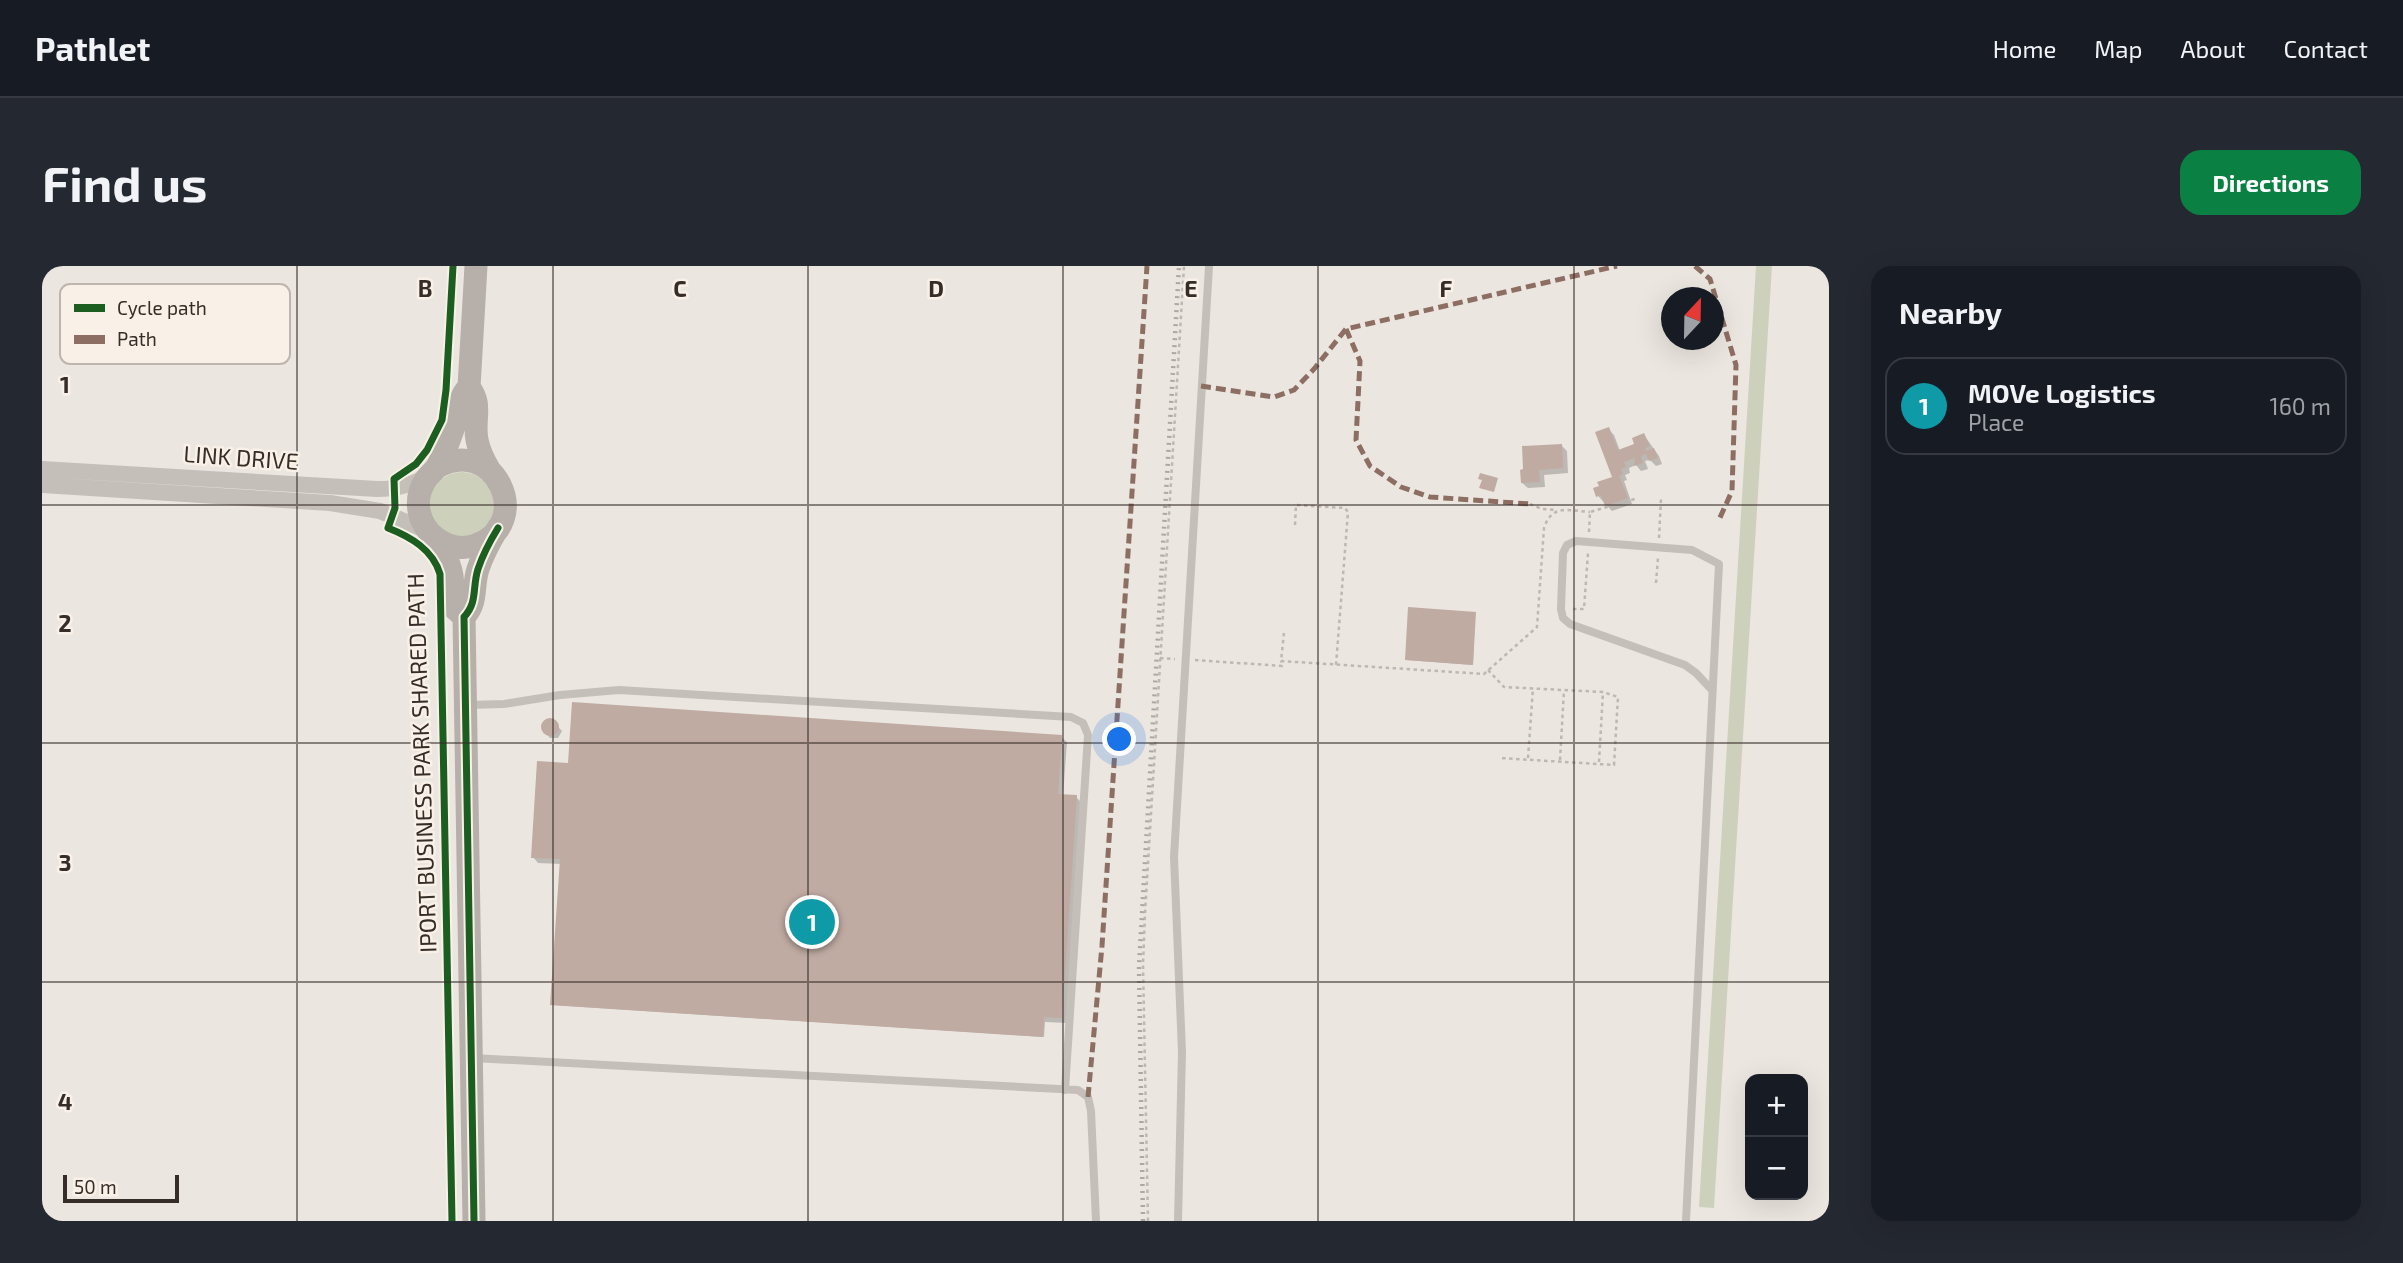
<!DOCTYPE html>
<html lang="en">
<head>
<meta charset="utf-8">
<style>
  :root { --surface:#171b24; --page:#242831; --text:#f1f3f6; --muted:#9ea1a6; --line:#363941; --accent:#0b8043 }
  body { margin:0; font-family:"Exo 2",sans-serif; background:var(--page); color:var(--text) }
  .controls { position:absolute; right:21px; bottom:21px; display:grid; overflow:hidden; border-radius:14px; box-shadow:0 7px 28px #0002 }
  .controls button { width:63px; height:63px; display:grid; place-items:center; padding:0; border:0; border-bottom:2px solid var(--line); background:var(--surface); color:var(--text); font:35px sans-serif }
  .compass { position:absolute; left:1619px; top:21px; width:63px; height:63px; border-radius:50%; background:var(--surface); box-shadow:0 7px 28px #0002; rotate:22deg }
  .scale { position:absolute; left:21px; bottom:18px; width:116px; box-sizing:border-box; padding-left:7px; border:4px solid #362c28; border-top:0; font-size:19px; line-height:24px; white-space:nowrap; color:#362c28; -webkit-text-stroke:5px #f9f1e8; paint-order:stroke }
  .you { position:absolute; left:1078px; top:474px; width:24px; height:24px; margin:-18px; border:5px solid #fff; border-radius:50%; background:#1a73e8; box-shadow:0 0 0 10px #1a73e833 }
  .badge { display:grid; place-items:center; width:46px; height:46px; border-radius:50%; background:var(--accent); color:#fff; font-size:23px; font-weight:700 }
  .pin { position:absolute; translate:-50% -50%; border:4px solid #fff; box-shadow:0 2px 7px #0006 }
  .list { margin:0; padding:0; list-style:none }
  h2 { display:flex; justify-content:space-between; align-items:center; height:91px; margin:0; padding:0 28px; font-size:30px }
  h2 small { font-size:23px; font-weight:400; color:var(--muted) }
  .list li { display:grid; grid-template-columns:46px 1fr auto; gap:21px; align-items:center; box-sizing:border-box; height:98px; margin:0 14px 14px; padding:0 14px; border:2px solid var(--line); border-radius:21px }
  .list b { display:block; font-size:26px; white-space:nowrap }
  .list p { margin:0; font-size:23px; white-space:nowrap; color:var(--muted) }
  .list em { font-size:23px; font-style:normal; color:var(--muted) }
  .map { position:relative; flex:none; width:1787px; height:955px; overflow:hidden; border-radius:21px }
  header { display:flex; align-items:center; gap:42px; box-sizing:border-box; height:98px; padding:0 35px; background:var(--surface); border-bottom:2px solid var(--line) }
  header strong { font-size:33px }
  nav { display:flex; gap:38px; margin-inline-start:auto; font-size:24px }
  .intro { display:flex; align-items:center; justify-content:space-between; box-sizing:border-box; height:168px; padding:0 42px }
  h1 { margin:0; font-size:49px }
  .button { padding:18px 32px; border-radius:21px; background:var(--accent); color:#fff; font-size:24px; font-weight:700 }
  main { display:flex; gap:42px; padding:0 42px }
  aside { flex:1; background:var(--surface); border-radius:21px; box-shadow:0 7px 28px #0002 }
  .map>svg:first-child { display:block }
  .green { fill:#cdd1bb }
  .shadow { fill:#0003 }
  .building { fill:#bfaba2 }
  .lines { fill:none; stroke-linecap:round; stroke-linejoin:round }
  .path { stroke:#beb7b2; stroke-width:2.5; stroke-dasharray:3.5 3.5; stroke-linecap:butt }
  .lane { stroke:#c5bfba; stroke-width:8 }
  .street { stroke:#c5bfba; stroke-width:16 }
  .secondary { stroke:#b6afaa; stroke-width:23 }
  .rail { stroke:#ada8a4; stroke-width:4.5; stroke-dasharray:2 5; stroke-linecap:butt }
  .quiet { stroke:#8d6e63; stroke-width:5; stroke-dasharray:10 5; stroke-linecap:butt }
  .cycleway-casing { stroke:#f9f1e8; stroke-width:11 }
  .cycleway { stroke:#1b5e20; stroke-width:7 }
  .grid { fill:none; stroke:#362c28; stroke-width:2; stroke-opacity:0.55 }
  .labels { text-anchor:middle; stroke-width:5; stroke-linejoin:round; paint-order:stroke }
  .street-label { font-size:23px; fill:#362c28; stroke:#f9f1e8 }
  .key { fill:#f9f1e8; stroke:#beb6ae; stroke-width:2 }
  .key-label { font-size:19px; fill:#362c28 }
  .grid-label { font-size:23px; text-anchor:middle; font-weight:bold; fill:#362c28; stroke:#f9f1e8; stroke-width:5; stroke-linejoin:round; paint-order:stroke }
</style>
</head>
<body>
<header>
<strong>Pathlet</strong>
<nav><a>Home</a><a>Map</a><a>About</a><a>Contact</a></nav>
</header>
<div class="intro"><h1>Find us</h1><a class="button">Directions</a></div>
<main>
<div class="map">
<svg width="1787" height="955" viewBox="0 0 1787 955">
  <rect width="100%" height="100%" fill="#ece6e0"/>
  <path class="green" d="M 1714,0 L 1730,0 L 1672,942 L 1657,941 Z
    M387 239a33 33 0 1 1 66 0a33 33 0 1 1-66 0Z"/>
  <path class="shadow" d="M 1566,163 L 1572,169 L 1578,185 L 1594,179 L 1602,169 L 1617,190 L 1620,198 L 1614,200 L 1608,194 L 1603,195 L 1606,203 L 1599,205 L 1594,199 L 1587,202 L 1588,207 L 1583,209 L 1585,214 L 1582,215 L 1590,238 L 1570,245 L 1556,230 L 1573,212 Z
    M 1519,179 L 1525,185 L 1526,207 L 1502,209 L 1503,221 L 1486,222 L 1480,217 Z
    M 1433,347 L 1431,399 L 1365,394 Z
    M 506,454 L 510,454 L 520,465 L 516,472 L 508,472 L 501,464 L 502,457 Z
    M 1019,471 L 1025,476 L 1021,530 L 1034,531 L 1040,537 L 1025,757 L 1003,756 L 1002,771 L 511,739 L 519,598 L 496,597 L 491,591 L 528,499 Z"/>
  <path class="building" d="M 1567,161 L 1576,184 L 1592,178 L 1590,172 L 1602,167 L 1608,180 L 1603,182 L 1604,185 L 1612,182 L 1616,192 L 1607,195 L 1604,188 L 1599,190 L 1601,197 L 1592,200 L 1593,192 L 1582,196 L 1584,201 L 1579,203 L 1581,208 L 1577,210 L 1586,232 L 1563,240 L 1559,229 L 1554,231 L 1551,222 L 1557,220 L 1555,216 L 1570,211 L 1553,166 Z
    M 1520,178 L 1521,202 L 1497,204 L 1498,216 L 1479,217 L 1478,204 L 1481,203 L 1480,180 Z
    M 1438,207 L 1456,212 L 1452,226 L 1437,222 L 1440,214 L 1436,213 Z
    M 1366,341 L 1434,346 L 1431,399 L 1363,394 Z
    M 530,436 L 1020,469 L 1016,528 L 1035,529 L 1020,752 L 1002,751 L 1001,771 L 508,739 L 518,593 L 489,592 L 495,495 L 526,497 Z
    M499 461a9 9 0 1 1 18 0a9 9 0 1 1-18 0Z"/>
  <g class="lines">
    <path class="path" d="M 1488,238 L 1500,243 L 1515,244
      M 1253,259 L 1254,239 L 1303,242 L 1306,246 L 1294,399
      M 1547,266 L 1548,246 L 1596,232
      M 1617,272 L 1619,233
      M 1614,317 L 1616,292
      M 1531,343 L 1542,343 L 1546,287
      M 1242,367 L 1239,395 L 1442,408 L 1495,361 L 1502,262 C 1510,237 1528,245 1548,246
      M 1118,392 L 1133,393
      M 1153,394 L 1240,400 L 1239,395
      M 1446,404 L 1462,421 L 1561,426 L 1576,431 L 1572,499 L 1458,492
      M 1486,492 L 1491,422
      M 1518,494 L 1522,424
      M 1557,496 L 1561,426
      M 1106,955 L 1101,699 L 1103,648 L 1142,0"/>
    <path class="lane" d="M 425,439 L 462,438 L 518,429 L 577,424 L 1029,451 L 1041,457 L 1046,469 L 1023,824
      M 431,792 L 1036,824 L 1046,831 L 1049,845 L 1054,955
      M 1136,955 L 1140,786 L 1132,591 L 1167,0
      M 1644,955 L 1677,298 L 1650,284 L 1534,275 L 1525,279 L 1521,287 L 1519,343 L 1521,352 L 1528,358 L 1643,399 L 1654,407 L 1670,424"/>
    <path class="street" d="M 0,203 L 335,223 C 354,223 370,220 386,209
      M 0,219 L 288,237 L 338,245 L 386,265"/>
    <path class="secondary" d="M 427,121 C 441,139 431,153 435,174 C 437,185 442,195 448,205
      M 394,202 C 452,167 494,257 434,279 C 421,284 405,281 394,272 C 376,259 371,234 383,215 C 386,209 393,205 396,199 C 401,189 406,179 409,169 C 416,152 414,134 427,121 L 434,0
      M 392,272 C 411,297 412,311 411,341 L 422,351
      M 432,955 L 422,351 C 436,336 430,322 436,303 C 441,288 448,275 456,262"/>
    <path class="rail" d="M 1101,955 L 1097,701 L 1137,0"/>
    <path class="quiet" d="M 1653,0 L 1668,13 L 1694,99 L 1690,225 L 1676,256
      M 1304,63 L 1318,95 L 1314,174 L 1328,200 L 1359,221 L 1388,231 L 1488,238
      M 1159,120 L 1232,131 L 1252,124 L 1272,103 L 1304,63 L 1575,0
      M 1046,831 L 1060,680 L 1105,0"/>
    <defs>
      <path id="cycleway" d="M 410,955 L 398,308 C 391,284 369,271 346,262 L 353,242 L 352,213 L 374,198 L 385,184 L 400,154 L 404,124 L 411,0
        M 432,955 L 422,351 C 436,336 430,322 436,303 C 441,288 448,275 456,262"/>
    </defs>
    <use href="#cycleway" class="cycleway-casing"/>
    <use href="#cycleway" class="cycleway"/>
  </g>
  <path class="grid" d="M 255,0 L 255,955M 511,0 L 511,955M 766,0 L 766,955M 1021,0 L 1021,955M 1276,0 L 1276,955M 1532,0 L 1532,955M 0,239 L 1787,239M 0,477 L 1787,477M 0,716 L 1787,716"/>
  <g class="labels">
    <g class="street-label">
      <text transform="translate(199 192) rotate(4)" y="8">LINK DRIVE</text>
      <text transform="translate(380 497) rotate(-92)" y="8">IPORT BUSINESS PARK SHARED PATH</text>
    </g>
  </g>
  <rect x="18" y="18" width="230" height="80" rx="10" class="key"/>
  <rect x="32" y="38" width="31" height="8" fill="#1b5e20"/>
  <rect x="32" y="69" width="31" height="9" fill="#8d6e63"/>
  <g class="key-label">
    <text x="75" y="49">Cycle path</text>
    <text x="75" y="80">Path</text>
  </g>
  <g class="grid-label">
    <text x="383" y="31">B</text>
    <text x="638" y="31">C</text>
    <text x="894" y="31">D</text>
    <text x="1149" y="31">E</text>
    <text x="1404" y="31">F</text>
    <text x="23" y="127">1</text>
    <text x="23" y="366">2</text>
    <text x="23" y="605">3</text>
    <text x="23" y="844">4</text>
  </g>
</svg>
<div class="controls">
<button>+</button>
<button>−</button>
</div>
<svg class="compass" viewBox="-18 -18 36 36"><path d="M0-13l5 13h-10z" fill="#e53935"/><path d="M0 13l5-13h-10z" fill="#9ea1a6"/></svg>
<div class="scale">50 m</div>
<div class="you"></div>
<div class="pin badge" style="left:770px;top:656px;background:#0f9aa8">1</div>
</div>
<aside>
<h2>Nearby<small></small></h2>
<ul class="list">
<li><span class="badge" style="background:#0f9aa8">1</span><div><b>MOVe Logistics</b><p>Place</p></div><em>160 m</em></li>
</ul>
</aside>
</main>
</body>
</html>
